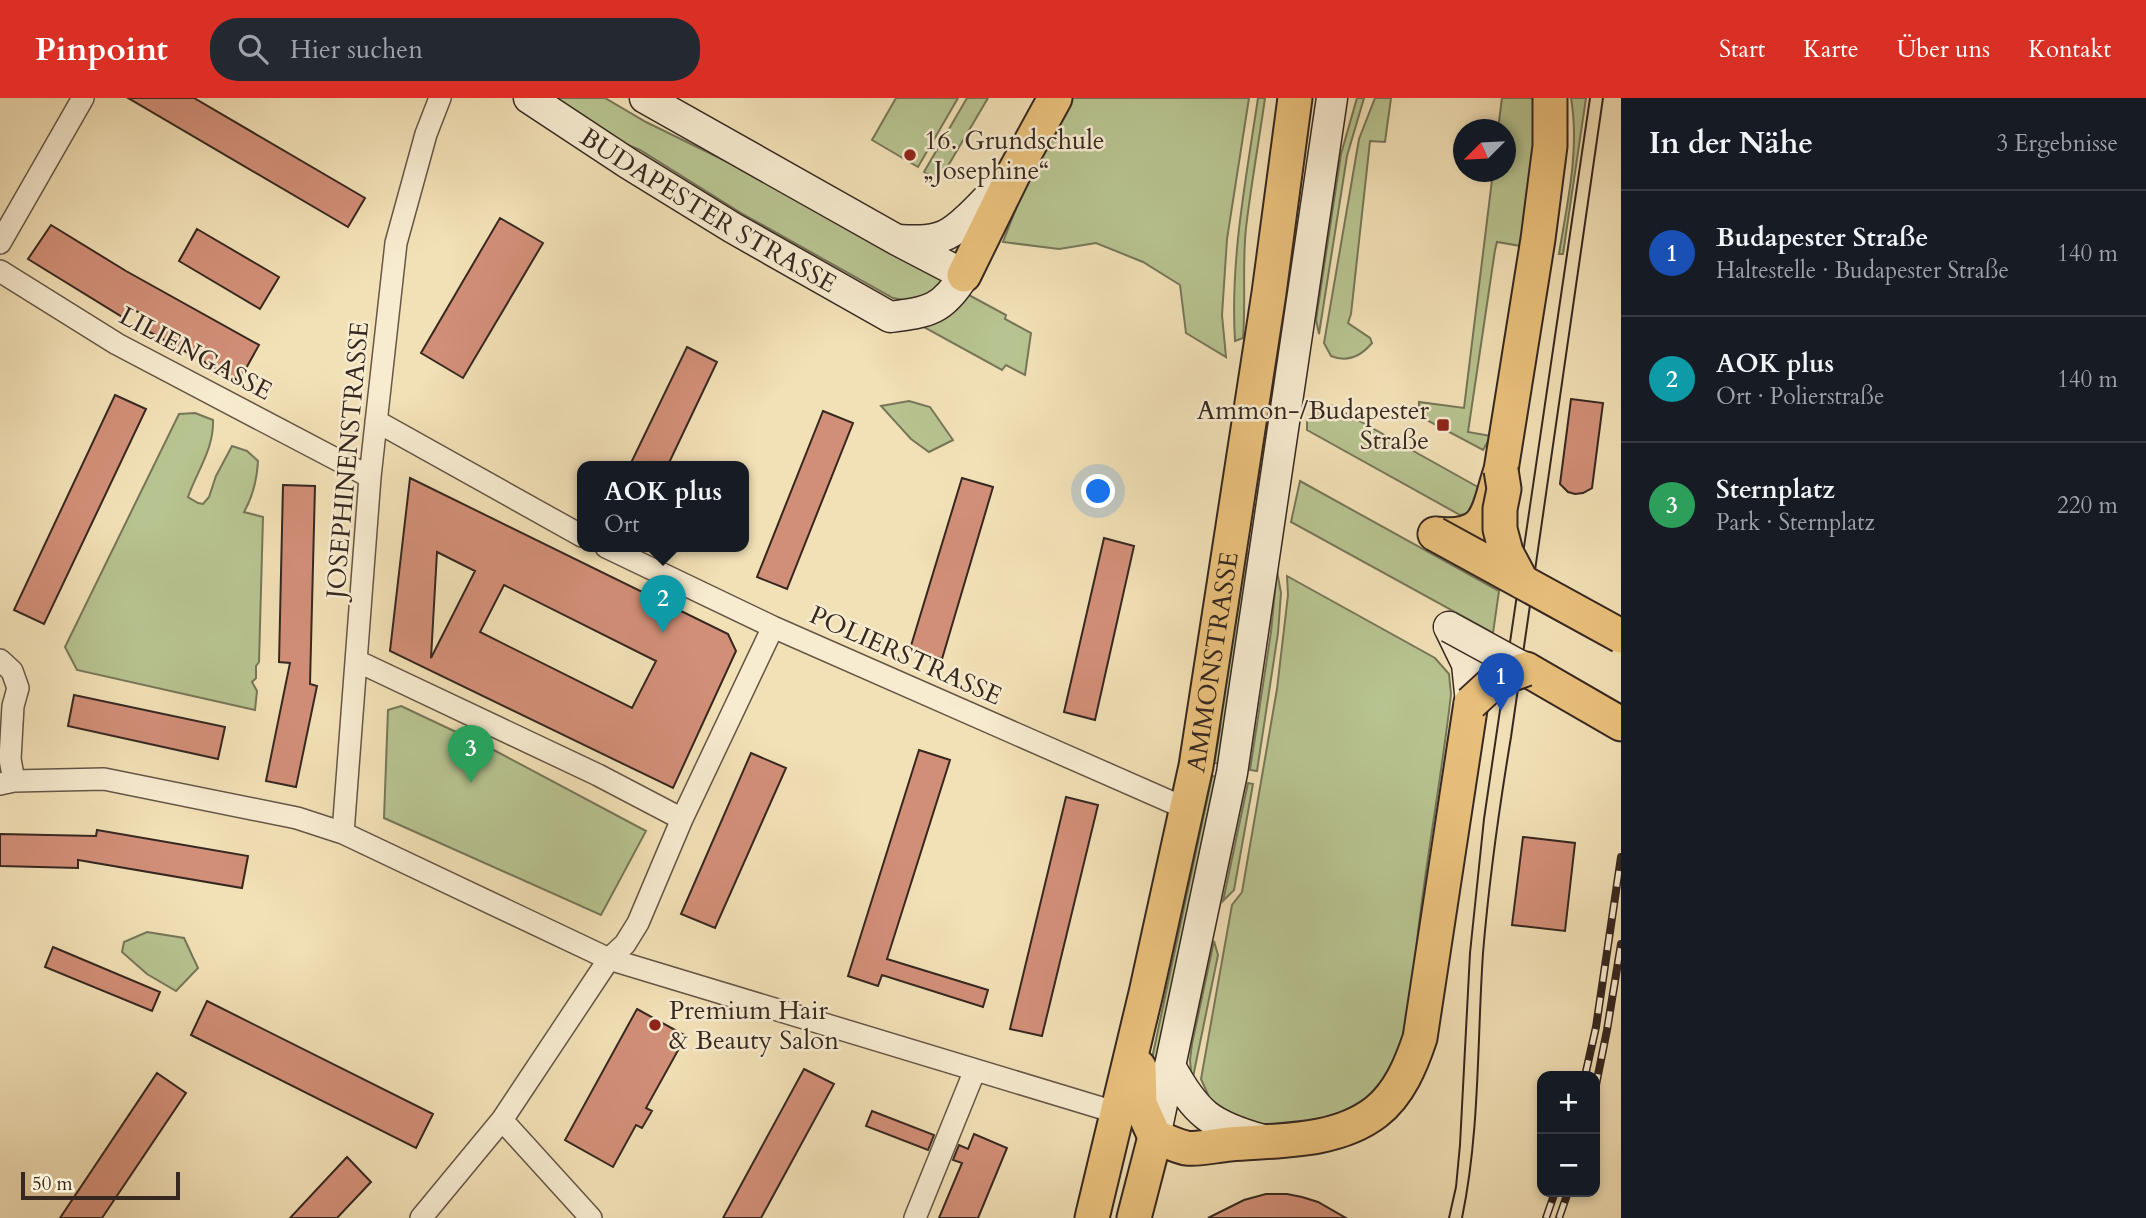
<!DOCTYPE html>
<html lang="de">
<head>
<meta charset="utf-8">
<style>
  :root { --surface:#171b24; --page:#242831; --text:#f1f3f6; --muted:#9ea1a6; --line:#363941; --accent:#d93025 }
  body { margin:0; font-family:Cardo,serif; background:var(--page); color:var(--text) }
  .controls { position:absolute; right:21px; bottom:21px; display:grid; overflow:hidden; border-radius:14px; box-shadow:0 4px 10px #0003 }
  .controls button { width:63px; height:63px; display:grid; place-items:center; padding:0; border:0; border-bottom:2px solid var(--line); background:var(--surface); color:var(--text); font:35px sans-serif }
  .compass { position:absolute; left:1453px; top:21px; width:63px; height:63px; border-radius:50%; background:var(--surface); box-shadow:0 4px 10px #0003; rotate:246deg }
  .scale { position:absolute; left:21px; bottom:18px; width:159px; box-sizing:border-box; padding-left:7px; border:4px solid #362820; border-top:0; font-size:19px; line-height:24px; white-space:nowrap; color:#362820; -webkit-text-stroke:5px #f7ebd0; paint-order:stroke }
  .you { position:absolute; left:1099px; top:394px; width:24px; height:24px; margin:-18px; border:5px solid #fff; border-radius:50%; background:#1a73e8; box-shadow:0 0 0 10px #1a73e833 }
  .badge { display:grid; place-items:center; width:46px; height:46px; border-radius:50%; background:var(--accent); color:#fff; font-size:23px; font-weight:700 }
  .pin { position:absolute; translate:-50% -58px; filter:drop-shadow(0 2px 4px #0008) }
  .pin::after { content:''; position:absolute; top:37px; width:24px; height:21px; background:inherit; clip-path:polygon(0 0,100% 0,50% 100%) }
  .popup { position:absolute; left:577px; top:363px; width:172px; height:91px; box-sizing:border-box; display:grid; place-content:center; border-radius:14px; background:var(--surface); filter:drop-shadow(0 2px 5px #0005); font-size:23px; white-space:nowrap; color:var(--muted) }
  .popup b { font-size:26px; color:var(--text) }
  .popup::after { content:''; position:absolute; left:50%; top:100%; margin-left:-14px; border:14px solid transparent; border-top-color:var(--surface) }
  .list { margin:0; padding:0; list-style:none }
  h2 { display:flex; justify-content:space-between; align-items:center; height:91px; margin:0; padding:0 28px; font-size:30px }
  h2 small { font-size:23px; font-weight:400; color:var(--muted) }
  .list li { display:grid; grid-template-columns:46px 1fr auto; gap:21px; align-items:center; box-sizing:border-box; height:126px; padding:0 28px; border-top:2px solid var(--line) }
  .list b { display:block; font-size:26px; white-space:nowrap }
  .list p { margin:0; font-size:23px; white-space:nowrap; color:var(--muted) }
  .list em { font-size:23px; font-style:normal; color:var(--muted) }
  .icon { flex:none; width:38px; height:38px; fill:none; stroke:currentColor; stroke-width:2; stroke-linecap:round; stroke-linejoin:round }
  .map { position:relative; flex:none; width:1621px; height:1120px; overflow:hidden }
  header { display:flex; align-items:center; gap:42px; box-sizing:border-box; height:98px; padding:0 35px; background:var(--accent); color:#fff }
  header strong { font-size:33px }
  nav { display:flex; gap:38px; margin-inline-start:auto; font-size:24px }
  .search { width:490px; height:63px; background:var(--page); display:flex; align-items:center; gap:18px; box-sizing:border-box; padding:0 24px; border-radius:28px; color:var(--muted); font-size:26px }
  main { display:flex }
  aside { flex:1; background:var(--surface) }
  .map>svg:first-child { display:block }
  .green { fill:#b7c390; stroke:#767658; stroke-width:2 }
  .building { fill:#d28f78; stroke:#362820; stroke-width:2; fill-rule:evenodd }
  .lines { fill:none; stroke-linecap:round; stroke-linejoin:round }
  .minor-casing { stroke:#655646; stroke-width:24 }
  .secondary-casing { stroke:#362820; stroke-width:33 }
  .primary-casing { stroke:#362820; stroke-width:37 }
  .minor { stroke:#f7ebd0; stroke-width:21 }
  .secondary { stroke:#f7ebd0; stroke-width:30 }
  .primary { stroke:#e9c07b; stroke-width:33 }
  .tram { stroke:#362820; stroke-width:2 }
  .rail-casing { stroke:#362820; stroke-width:8 }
  .rail { stroke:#f7ebd0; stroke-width:5; stroke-dasharray:16; stroke-linecap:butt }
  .secondary-bridge-casing { stroke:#362820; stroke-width:33; stroke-linecap:butt }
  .primary-bridge-casing { stroke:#362820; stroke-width:37; stroke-linecap:butt }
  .secondary-bridge { stroke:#f7ebd0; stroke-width:30 }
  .primary-bridge { stroke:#e9c07b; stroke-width:33 }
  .poi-dot { fill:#8f2418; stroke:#f7ebd0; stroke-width:2.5 }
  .labels { text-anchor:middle; stroke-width:5; stroke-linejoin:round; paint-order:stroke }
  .poi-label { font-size:26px; fill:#362820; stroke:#f7ebd0; text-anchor:start }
  .street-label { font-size:26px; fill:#362820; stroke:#f7ebd0 }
</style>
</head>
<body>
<header>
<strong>Pinpoint</strong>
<div class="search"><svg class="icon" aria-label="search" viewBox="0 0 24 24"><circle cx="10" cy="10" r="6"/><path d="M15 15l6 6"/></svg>Hier suchen</div>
<nav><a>Start</a><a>Karte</a><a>Über uns</a><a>Kontakt</a></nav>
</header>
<main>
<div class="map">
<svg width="1621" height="1120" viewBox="0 0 1621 1120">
  <rect width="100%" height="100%" fill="#f2e0b6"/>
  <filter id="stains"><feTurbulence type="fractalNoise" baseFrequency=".00286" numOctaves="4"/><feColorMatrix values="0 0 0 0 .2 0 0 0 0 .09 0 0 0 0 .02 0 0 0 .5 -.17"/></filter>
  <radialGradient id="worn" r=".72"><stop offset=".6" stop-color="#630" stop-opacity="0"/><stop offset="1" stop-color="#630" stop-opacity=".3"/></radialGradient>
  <path class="green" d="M 546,0 L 605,0 L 646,24 L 742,71 L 948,185 L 945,190 L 908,203 L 893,200 L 741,115 L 640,52 L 593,33 Z
    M 896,0 L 958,0 L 918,69 L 872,42 Z
    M 967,0 L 988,0 L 939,83 L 924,74 Z
    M 1071,0 L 1249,0 L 1227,141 L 1222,217 L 1226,259 L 1186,235 L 1180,187 L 1143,164 L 1096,145 L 1059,151 L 1003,144 L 1030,74 Z
    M 1258,0 L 1265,0 C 1259,43 1251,87 1246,130 C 1242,167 1246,203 1243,240 L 1235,243 C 1230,162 1246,81 1258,0 Z
    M 1357,0 L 1364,0 L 1347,58 L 1319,236 L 1316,222 L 1341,56 Z
    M 1375,0 L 1391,0 L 1385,44 L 1370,43 L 1351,216 L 1348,225 L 1370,240 L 1372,245 C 1361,258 1348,265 1331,258 L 1324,245 L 1359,41 Z
    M 1502,0 L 1538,0 L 1539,33 L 1521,148 L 1497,144 L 1495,152 L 1468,334 L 1491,338 L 1483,352 L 1419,318 L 1419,304 L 1464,310 L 1493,74 L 1506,74 L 1506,32 L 1498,31 Z
    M 1571,0 L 1586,0 L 1563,156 L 1559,156 C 1567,106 1580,51 1571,0 Z
    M 967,196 L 1006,217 L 1005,221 L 1031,235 L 1025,277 L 1006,267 L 1002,272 L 920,227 Z
    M 909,303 L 930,309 L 953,342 L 929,354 L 911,341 L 881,308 Z
    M 1331,307 L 1485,393 L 1469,415 L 1460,417 L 1307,332 L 1307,321 L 1318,312 Z
    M 195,315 L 213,322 C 214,351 197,373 188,399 L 198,405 L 203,406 L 209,399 L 216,378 L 232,348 L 247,353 L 258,363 C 257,382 253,398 244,414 L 263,419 L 259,564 L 256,568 L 256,580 L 252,584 L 257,593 L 255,612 L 77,572 L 65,549 L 179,316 Z
    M 1300,383 L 1499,493 L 1493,535 L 1291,424 Z
    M 1240,452 L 1252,458 L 1221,666 L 1214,665 L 1220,632 L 1223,563 Z
    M 1277,473 L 1281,495 L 1278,535 L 1257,673 L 1250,672 L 1271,534 Z
    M 1287,478 L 1435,560 L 1449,576 L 1451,596 C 1442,678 1426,760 1417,843 C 1413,882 1413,932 1395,968 C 1377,1001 1334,1022 1298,1026 C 1278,1028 1255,1030 1235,1025 C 1226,1023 1216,1014 1208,1008 L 1209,999 L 1201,981 L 1232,807 L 1242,794 L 1277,591 L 1288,497 Z
    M 401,608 L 490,650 L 646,733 L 601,817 L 384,720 L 388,612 Z
    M 1212,678 L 1219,679 L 1152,992 L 1148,979 Z
    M 1248,685 L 1253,686 L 1234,792 L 1223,803 Z
    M 147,834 L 184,840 L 198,870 L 176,893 L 147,876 L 122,854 L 124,844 Z
    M 1214,843 L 1218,857 L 1192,984 L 1190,962 L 1192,946 Z"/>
  <path class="building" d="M 128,0 L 194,0 L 365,100 L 348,129 Z
    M 500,120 L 543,145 L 463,280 L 421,255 Z
    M 51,127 L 126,173 L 259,247 L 239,283 L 146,232 L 152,221 L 130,210 L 124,220 L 28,161 Z
    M 197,131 L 279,179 L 260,211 L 179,163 Z
    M 687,249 L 717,264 L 667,369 L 629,369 Z
    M 115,297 L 146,311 L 44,526 L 14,512 Z
    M 1571,301 L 1603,305 L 1592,390 L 1583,395 L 1575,396 L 1568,394 L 1560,386 Z
    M 823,313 L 853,325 L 787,491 L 757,479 Z
    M 410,380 L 728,536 L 736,553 L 673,690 L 390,553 ZM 437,454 L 475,473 L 431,560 ZM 504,487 L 656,563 L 632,610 L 480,534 Z
    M 962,380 L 993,389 L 942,561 L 910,551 Z
    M 283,387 L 315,388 L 310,586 L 317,588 L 296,689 L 266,683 L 290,565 L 279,564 Z
    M 1104,440 L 1134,448 L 1095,622 L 1064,614 Z
    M 74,597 L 225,629 L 218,661 L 68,628 Z
    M 919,652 L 950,662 L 887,861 L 988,892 L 983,909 L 882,877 L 878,888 L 848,878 Z
    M 751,655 L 786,670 L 715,830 L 681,816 Z
    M 1066,699 L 1098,707 L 1042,938 L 1010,931 Z
    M 97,732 L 248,758 L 242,790 L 78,762 L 78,770 L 0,768 L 0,736 L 96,738 Z
    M 1523,739 L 1575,745 L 1565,833 L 1512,827 Z
    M 53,849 L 160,894 L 152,913 L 45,869 Z
    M 207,903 L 433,1016 L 416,1050 L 191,937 Z
    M 637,911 L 686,938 L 646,1010 L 652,1013 L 642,1030 L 636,1027 L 613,1069 L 565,1042 Z
    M 804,971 L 834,986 L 761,1120 L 723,1120 Z
    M 157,975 L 186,995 L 102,1120 L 60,1120 Z
    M 872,1013 L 934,1037 L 928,1052 L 866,1028 Z
    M 974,1036 L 1007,1050 L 978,1120 L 939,1120 L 962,1065 L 953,1062 L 959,1047 L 968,1051 Z
    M 347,1059 L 371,1084 L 337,1120 L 290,1120 Z
    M 1266,1096 L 1287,1096 L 1302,1099 L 1318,1104 L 1346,1120 L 1208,1120 L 1244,1102 Z"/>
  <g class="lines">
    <defs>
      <path id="minor" d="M 0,145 L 83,0
        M 0,173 L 117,246 L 370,379
        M 376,323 L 582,438
        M 606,449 L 773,529 L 1187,711
        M 0,562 L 12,573 L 18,590 L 13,608 L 10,661 L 14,683
        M 357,563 L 598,677 L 682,721
        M 0,686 L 14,683 L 104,681 L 297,720 L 343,735 L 609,861 L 1118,1015
        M 343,735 L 370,379 L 396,145 L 426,36 L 440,0
        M 502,1022 L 591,1120
        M 421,1120 L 502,1022 L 609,861 L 625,846 L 638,825 L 682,721 L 773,529
        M 915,1120 L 975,972"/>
      <g id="secondary">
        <path id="s1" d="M 529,0 L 629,66 L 733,130 L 890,219 C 929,214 943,212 964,177 L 897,142 L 645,0"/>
        <path d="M 898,142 C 916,143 936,144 951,134 C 971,121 990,97 1007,80"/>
        <path d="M 1449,529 L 1467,566 L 1471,605"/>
        <path d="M 1170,968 C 1196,1016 1210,1027 1263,1042"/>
        <path d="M 1155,1039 L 1232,675 L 1332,0"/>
      </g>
      <g id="primary">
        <path d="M 964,177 L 1015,73 L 1055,0"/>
        <path d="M 1435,436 C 1491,442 1487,413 1501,372 L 1538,141 L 1550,48 L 1550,0"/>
        <path d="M 1526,571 L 1621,626"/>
        <path d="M 1139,969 L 1140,1006 L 1155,1039 C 1165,1042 1176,1048 1186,1050 C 1199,1052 1216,1047 1230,1046 C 1277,1042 1336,1045 1376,1014 C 1399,996 1411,967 1420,940 L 1471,605"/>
        <path id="s2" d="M 1092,1120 L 1146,895 L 1196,668 L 1269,195 L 1295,0"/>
        <path d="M 1134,1120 L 1155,1039"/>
      </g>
    </defs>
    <use href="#minor" class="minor-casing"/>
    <use href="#secondary" class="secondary-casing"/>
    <use href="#primary" class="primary-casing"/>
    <use href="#minor" class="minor"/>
    <use href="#secondary" class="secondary"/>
    <use href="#primary" class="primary"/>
    <path class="tram" d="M 1449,1120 L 1456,1089 L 1460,1047 L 1470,855 L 1484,721 L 1590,0
      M 1462,1120 C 1480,1033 1477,944 1483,855 C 1489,783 1499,711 1511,639 L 1603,0"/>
    <defs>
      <path id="rail" d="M 1585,978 L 1596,929 L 1621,759
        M 1595,992 L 1607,932 L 1621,846
        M 1546,1120 L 1555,1094
        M 1559,1120 L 1568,1094"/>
    </defs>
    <use href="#rail" class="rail-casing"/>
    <use href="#rail" class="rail"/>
    <defs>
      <path id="secondary-bridge" d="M 1449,529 L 1526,571"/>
      <path id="primary-bridge" d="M 1501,372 L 1504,391 L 1500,411 L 1500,431 L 1506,454 L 1522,484
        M 1435,436 L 1621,538
        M 1471,605 L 1496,582 L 1526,571"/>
    </defs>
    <use href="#secondary-bridge" class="secondary-bridge-casing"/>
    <use href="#primary-bridge" class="primary-bridge-casing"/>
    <use href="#secondary-bridge" class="secondary-bridge"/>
    <use href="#primary-bridge" class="primary-bridge"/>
  </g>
  <g class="poi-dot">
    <circle cx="910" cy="57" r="7"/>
    <rect x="1436" y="320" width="14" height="14" rx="3.5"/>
    <circle cx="655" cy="927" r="7"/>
  </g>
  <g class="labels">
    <g class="poi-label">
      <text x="924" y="51">16. Grundschule<tspan x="924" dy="30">„Josephine“</tspan></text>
      <text x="1429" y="321" text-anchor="end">Ammon-/Budapester<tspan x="1429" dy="30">Straße</tspan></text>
      <text x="669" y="921">Premium Hair<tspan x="669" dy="30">&amp; Beauty Salon</tspan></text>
    </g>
    <g class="street-label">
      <text dy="9" stroke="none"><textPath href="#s1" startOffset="212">BUDAPESTER STRASSE</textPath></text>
      <text transform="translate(196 255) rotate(28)" y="9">LILIENGASSE</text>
      <text transform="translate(347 362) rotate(-85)" y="9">JOSEPHINENSTRASSE</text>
      <text transform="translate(906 557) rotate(24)" y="9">POLIERSTRASSE</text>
      <text dy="9" stroke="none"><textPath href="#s2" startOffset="569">AMMONSTRASSE</textPath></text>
    </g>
  </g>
  <rect width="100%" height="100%" filter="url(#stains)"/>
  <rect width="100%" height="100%" fill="url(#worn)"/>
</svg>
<div class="controls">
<button>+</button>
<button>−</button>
</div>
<svg class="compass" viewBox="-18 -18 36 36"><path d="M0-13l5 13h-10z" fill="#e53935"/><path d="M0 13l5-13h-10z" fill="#9ea1a6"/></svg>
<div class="scale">50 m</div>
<div class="you"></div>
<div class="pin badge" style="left:1501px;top:613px;background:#1a4fb4">1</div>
<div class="pin badge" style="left:663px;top:535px;background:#0f9aa8">2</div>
<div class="popup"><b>AOK plus</b>Ort</div>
<div class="pin badge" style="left:471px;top:685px;background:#2e9e5b">3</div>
</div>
<aside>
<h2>In der Nähe<small>3 Ergebnisse</small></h2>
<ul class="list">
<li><span class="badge" style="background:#1a4fb4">1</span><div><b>Budapester Straße</b><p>Haltestelle · Budapester Straße</p></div><em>140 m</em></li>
<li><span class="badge" style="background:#0f9aa8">2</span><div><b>AOK plus</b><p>Ort · Polierstraße</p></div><em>140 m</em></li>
<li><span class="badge" style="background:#2e9e5b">3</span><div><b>Sternplatz</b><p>Park · Sternplatz</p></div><em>220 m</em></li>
</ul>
</aside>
</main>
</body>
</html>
